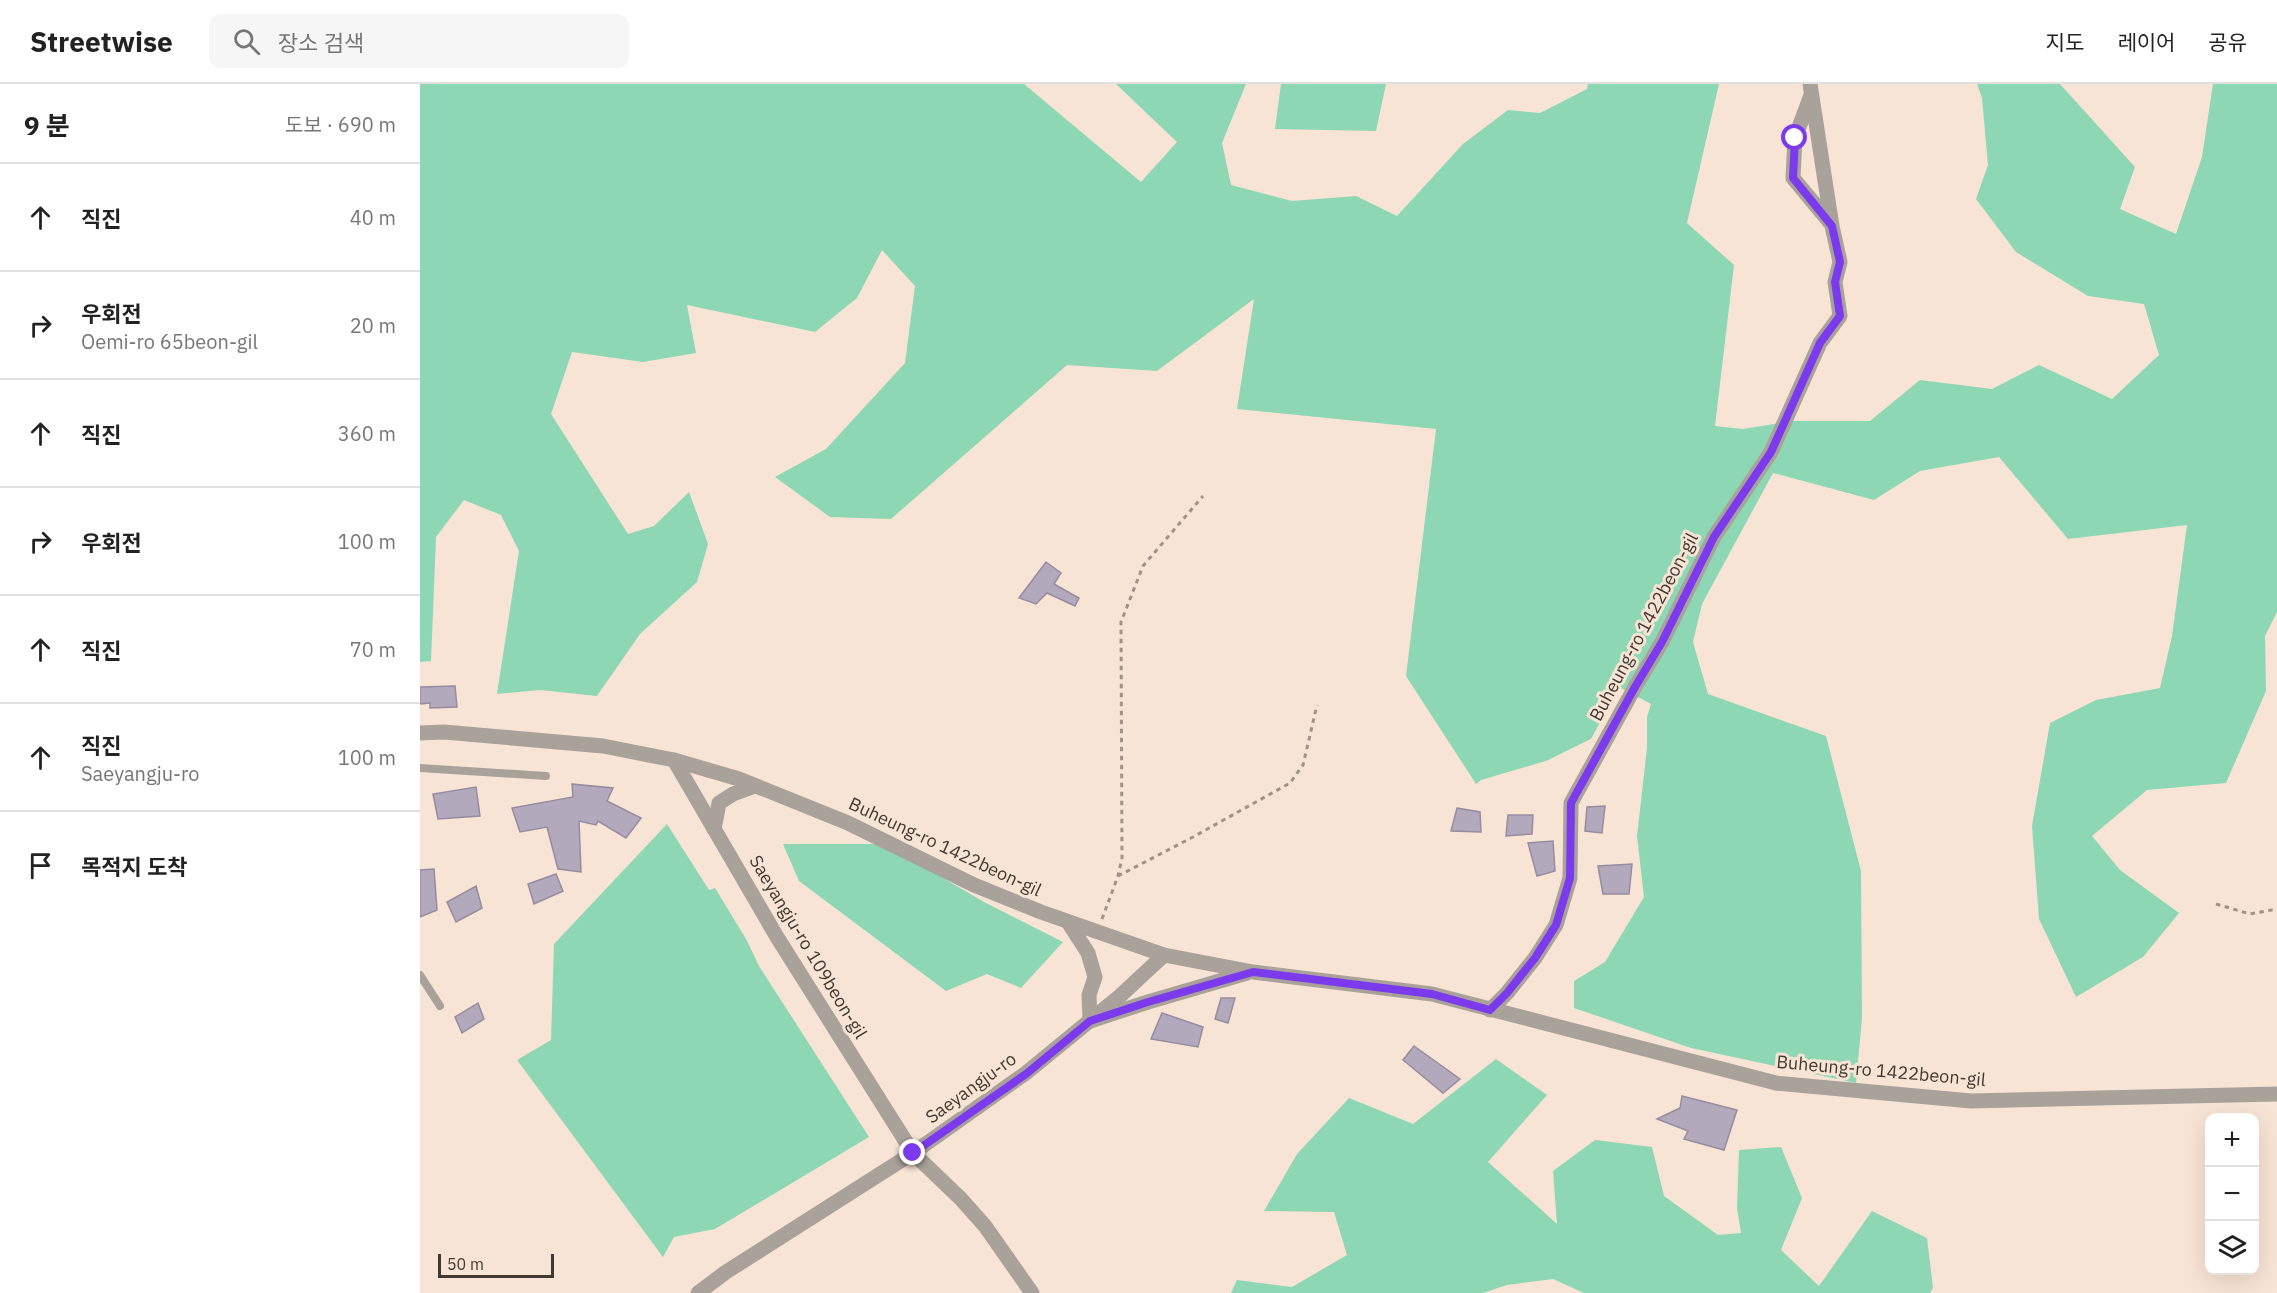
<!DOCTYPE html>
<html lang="ko">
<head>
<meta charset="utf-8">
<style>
  :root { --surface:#fff; --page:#f6f6f6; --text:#222; --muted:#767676; --line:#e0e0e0 }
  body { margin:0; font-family:"IBM Plex Sans","Noto Sans KR",sans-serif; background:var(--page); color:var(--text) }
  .controls { position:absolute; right:18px; bottom:18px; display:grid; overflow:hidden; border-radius:12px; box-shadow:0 6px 24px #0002 }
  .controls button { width:54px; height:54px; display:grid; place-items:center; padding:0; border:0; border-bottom:2px solid var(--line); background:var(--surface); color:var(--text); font:30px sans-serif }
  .scale { position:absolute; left:18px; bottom:15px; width:116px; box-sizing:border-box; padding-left:6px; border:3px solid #403832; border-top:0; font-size:16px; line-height:21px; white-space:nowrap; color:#403832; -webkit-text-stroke:4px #f8e4d4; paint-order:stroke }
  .stop { position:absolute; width:18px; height:18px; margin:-14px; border:4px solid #7c3aed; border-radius:50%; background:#fff }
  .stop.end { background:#7c3aed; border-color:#fff; box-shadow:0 2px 6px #0008 }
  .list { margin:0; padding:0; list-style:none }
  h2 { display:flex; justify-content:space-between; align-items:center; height:78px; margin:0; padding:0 24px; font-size:26px }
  h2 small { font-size:20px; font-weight:400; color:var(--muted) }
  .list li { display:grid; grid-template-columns:39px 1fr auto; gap:18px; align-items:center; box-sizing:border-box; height:108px; padding:0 24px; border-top:2px solid var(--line) }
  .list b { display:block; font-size:22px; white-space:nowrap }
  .list p { margin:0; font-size:20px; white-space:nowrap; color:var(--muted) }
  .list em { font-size:20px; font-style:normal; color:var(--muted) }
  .icon { flex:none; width:33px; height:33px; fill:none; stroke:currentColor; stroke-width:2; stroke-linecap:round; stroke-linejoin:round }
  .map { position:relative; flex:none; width:1857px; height:1209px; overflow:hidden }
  header { display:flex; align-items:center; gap:36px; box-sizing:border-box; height:84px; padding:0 30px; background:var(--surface); border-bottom:2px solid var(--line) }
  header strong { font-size:28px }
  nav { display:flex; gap:33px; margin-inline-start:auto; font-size:21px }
  .search { width:420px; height:54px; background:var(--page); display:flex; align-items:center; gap:15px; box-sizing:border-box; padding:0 21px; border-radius:12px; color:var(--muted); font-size:22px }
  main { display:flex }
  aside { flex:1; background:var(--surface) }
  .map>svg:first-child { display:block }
  .green { fill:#8dd7b4 }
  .building { fill:#b3a9bd; stroke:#968c9f; stroke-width:1.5 }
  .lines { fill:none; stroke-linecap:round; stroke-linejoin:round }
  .path { stroke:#a09287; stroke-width:3; stroke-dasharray:4.5 4.5; stroke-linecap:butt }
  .service { stroke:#a9a29a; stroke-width:8 }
  .minor { stroke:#a9a29a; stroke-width:15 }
  .tertiary { stroke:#a9a29a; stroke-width:15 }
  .route { stroke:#7c3aed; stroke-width:8 }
  .labels { text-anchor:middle; stroke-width:6; stroke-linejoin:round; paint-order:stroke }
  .street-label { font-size:18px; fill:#403832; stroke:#f8e4d4 }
</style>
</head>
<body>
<header>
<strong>Streetwise</strong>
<div class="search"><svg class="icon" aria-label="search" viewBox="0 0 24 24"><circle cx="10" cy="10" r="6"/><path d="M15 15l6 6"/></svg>장소 검색</div>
<nav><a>지도</a><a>레이어</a><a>공유</a></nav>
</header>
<main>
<aside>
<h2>9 분<small>도보 · 690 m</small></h2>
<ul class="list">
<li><svg class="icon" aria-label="ahead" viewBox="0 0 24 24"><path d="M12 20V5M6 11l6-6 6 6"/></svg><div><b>직진</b></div><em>40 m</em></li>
<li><svg class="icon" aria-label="right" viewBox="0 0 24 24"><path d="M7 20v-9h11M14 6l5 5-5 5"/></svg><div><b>우회전</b><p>Oemi-ro 65beon-gil</p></div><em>20 m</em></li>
<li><svg class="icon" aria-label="ahead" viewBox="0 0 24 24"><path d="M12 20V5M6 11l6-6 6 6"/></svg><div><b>직진</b></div><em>360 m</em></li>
<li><svg class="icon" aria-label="right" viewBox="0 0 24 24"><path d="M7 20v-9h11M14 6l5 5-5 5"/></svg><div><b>우회전</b></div><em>100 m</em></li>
<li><svg class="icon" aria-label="ahead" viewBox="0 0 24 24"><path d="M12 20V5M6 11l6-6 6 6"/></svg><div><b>직진</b></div><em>70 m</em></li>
<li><svg class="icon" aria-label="ahead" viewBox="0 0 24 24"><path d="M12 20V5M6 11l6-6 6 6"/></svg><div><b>직진</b><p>Saeyangju-ro</p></div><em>100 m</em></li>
<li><svg class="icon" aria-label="arrive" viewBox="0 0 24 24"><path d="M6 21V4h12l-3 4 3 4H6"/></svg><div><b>목적지 도착</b></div></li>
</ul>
</aside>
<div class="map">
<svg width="1857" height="1209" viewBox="0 0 1857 1209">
  <rect width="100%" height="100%" fill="#f8e4d4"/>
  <path class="green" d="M 0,0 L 604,0 L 721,98 L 757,58 L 696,0 L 826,0 L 802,59 L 811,101 L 872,117 L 936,112 L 977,132 L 1043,60 L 1088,26 L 1120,29 L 1167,5 L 1168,0 L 1299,0 L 1267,139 L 1314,181 L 1295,342 L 1323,345 L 1372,337 L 1450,337 L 1500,296 L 1572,305 L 1619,281 L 1692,315 L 1739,271 L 1724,220 L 1668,212 L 1596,168 L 1556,115 L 1568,81 L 1562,14 L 1557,0 L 1640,0 L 1715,83 L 1700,125 L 1756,150 L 1782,73 L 1793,0 L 1857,0 L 1857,528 L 1845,552 L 1846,607 L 1806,699 L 1727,706 L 1672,752 L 1700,786 L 1759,829 L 1723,873 L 1656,913 L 1619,835 L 1612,742 L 1630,639 L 1676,616 L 1740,604 L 1752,552 L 1767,441 L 1648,455 L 1579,373 L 1500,387 L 1454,416 L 1353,389 L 1282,520 L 1273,558 L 1288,610 L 1406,652 L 1441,787 L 1442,934 L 1436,999 L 1271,964 L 1154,924 L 1154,897 L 1185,878 L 1224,813 L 1217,752 L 1227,664 L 1227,633 L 1231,620 L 1199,603 L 1171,655 L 1126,677 L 1061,696 L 1056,700 L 986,592 L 1016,345 L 817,325 L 834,215 L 737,287 L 647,281 L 471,435 L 410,433 L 355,393 L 406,365 L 485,279 L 495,202 L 462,166 L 437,214 L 395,248 L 267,221 L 276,269 L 223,278 L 152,268 L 131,330 L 208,450 L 234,442 L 269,408 L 288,460 L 277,498 L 220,550 L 177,612 L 120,606 L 77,610 L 99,467 L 81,431 L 44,416 L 16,453 L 11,577 L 0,578 Z
    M 861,0 L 966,0 L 956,47 L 855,45 Z
    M 247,740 L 289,806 L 295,804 L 326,855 L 339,882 L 449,1053 L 295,1145 L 254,1153 L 243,1173 L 97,976 L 131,956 L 134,860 Z
    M 363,760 L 465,760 L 564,818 L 643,858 L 601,904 L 567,890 L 526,907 L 379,797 Z
    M 1076,975 L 1127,1011 L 1068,1078 L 1137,1140 L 1133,1087 L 1175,1056 L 1232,1063 L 1244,1112 L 1298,1151 L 1321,1149 L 1317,1124 L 1319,1066 L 1361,1063 L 1382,1114 L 1361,1166 L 1399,1202 L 1452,1127 L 1507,1154 L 1513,1204 L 1510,1209 L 1164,1209 L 1133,1195 L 1087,1201 L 1063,1209 L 811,1209 L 817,1196 L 872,1203 L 927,1171 L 914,1128 L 844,1127 L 877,1070 L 929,1014 L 993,1040 Z"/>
  <path class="building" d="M 626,478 L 641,489 L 634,500 L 659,514 L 655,522 L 627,509 L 616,520 L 599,514 Z
    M 35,602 L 37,623 L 10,624 L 10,619 L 0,620 L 0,603 Z
    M 152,700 L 193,704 L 187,717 L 221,734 L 206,754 L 178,737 L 176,741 L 159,737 L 161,788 L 138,785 L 127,743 L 100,748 L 92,724 L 153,713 Z
    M 56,703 L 60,732 L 18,735 L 13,710 Z
    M 1185,722 L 1182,749 L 1165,747 L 1167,723 Z
    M 1037,724 L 1060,728 L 1061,748 L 1031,747 Z
    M 1088,731 L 1113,731 L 1112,750 L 1086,752 Z
    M 1133,757 L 1135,787 L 1117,792 L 1108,759 Z
    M 1212,780 L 1209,810 L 1183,810 L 1178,782 Z
    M 14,785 L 17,826 L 0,833 L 0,786 Z
    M 136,790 L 143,807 L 114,820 L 108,800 Z
    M 56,802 L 62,824 L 36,838 L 27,818 Z
    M 801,914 L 815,914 L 808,939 L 795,935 Z
    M 58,919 L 64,935 L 42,949 L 35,933 Z
    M 742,929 L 783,943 L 778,963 L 731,955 Z
    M 994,962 L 1040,995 L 1023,1009 L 983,976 Z
    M 1262,1012 L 1317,1026 L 1304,1066 L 1264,1055 L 1268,1047 L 1237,1035 L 1260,1024 Z"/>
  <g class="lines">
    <path class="path" d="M 698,792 L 773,753 L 870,699 L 883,681 L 897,621
      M 1796,820 L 1830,830 L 1857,825
      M 682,835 L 698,792 L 702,774 L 701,538 L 723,482 L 783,412"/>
    <path class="service" d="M 0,684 L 126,692
      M 0,891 L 20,922"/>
    <path class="minor" d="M 1391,11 L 1375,54 L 1373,94 L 1412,141
      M 254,676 L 357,853 L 493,1069 L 606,989 L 700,912 L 744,871
      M 1070,926 L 1087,909 L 1115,874 L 1136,841 L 1150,794 L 1151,719 L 1215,603 L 1242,558 L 1294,453 L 1351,368 L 1400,259 L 1420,232 L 1415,198 L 1420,178 L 1412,142 L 1390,0"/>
    <path class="tertiary" d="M 0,649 L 24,648 L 183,662 L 254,676 L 319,695 L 428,739 L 554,801 L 621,828 L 744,871 L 833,888 L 1012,910 L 1356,999 L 1551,1017 L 1857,1010
      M 294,745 L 299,719 L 313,710 L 335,702
      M 648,838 L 668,869 L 675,893 L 669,911 L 670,937 L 728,918 L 827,889
      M 278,1209 L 306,1188 L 493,1069 L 541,1115 L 565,1142 L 612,1209"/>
  </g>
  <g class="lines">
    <path class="route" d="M 493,1069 L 606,990 L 670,937 L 728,918 L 833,888 L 1012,910 L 1070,926 L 1087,909 L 1115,874 L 1136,841 L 1150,794 L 1151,719 L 1215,603 L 1242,558 L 1294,453 L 1351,368 L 1400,259 L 1420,232 L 1415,198 L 1420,178 L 1412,142 L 1373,94 L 1375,54"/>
  </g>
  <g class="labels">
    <g class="street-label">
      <text transform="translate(1224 543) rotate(-62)" y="6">Buheung-ro 1422beon-gil</text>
      <text transform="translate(525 763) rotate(25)" y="6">Buheung-ro 1422beon-gil</text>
      <text transform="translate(388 863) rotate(59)" y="6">Saeyangju-ro 109beon-gil</text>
      <text transform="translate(1461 987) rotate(5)" y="6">Buheung-ro 1422beon-gil</text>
      <text transform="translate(551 1004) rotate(-36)" y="6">Saeyangju-ro</text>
    </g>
  </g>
</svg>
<div class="controls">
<button>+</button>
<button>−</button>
<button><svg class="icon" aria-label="layers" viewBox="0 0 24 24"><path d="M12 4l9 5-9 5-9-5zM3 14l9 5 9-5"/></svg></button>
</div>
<div class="scale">50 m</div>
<div class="stop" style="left:1375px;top:54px"></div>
<div class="stop end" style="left:493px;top:1069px"></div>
</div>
</main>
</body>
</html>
